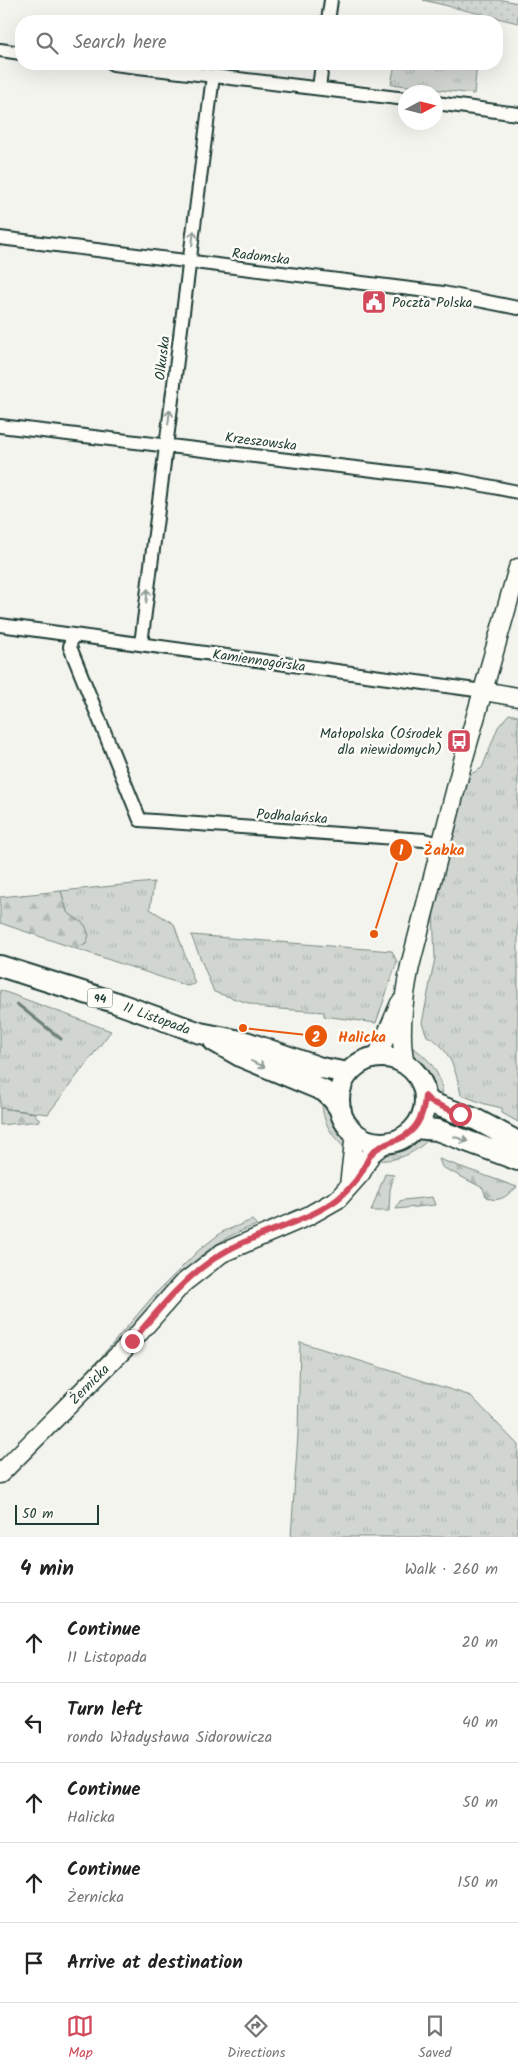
<!DOCTYPE html>
<html lang="en">
<head>
<meta charset="utf-8">
<style>
  :root { --surface:#fff; --page:#f2f2f2; --text:#222; --muted:#767676; --line:#e0e0e0; --accent:#d1495b }
  body { margin:0; font-family:Kalam,sans-serif; background:var(--page); color:var(--text) }
  .compass { position:absolute; left:398px; top:85px; width:45px; height:45px; border-radius:50%; background:var(--surface); box-shadow:0 5px 20px #0002; rotate:83deg }
  .scale { position:absolute; left:15px; bottom:12px; width:84px; box-sizing:border-box; padding-left:5px; border:2px solid #1f3d34; border-top:0; font-size:14px; line-height:18px; white-space:nowrap; color:#1f3d34; -webkit-text-stroke:4px #fdfcf7; paint-order:stroke }
  .stop { position:absolute; width:15px; height:15px; margin:-11px; border:4px solid #d1495b; border-radius:50%; background:#fff }
  .stop.end { background:#d1495b; border-color:#fff; box-shadow:0 1px 5px #0008 }
  .list { margin:0; padding:0; list-style:none }
  h2 { display:flex; justify-content:space-between; align-items:center; height:65px; margin:0; padding:0 20px; font-size:21px }
  h2 small { font-size:16px; font-weight:400; color:var(--muted) }
  .list li { display:grid; grid-template-columns:32px 1fr auto; gap:15px; align-items:center; box-sizing:border-box; height:80px; padding:0 20px; border-top:1px solid var(--line) }
  .list b { display:block; font-size:19px; white-space:nowrap }
  .list p { margin:0; font-size:16px; white-space:nowrap; color:var(--muted) }
  .list em { font-size:16px; font-style:normal; color:var(--muted) }
  .icon { flex:none; width:28px; height:28px; fill:none; stroke:currentColor; stroke-width:2; stroke-linecap:round; stroke-linejoin:round }
  .map { position:relative; flex:none; width:518px; height:1537px; overflow:hidden }
  .search { position:absolute; background:var(--surface); box-shadow:0 5px 20px #0002; left:15px; right:15px; top:15px; height:55px; display:flex; align-items:center; gap:12px; box-sizing:border-box; padding:0 18px; border-radius:20px; color:var(--muted); font-size:19px }
  .sheet { height:465px; background:var(--surface) }
  nav { display:flex; justify-content:space-around; align-items:center; box-sizing:border-box; height:70px; border-top:1px solid var(--line); background:var(--surface); font-size:14px; color:var(--muted) }
  nav a { display:grid; justify-items:center; gap:2px }
  nav .on { color:var(--accent) }
  .map>svg:first-child { display:block }
  .grass { fill:url(#grass-tufts); stroke:#788a82 }
  .forest { fill:url(#forest-firs); stroke:#788a82 }
  .park { fill:url(#park-dots); stroke:#788a82 }
  .lines { fill:none; stroke-linecap:round; stroke-linejoin:round }
  .stream { stroke:#6e8179; stroke-width:3 }
  .street-casing { stroke:#1f3d34; stroke-width:16 }
  .secondary-casing { stroke:#1f3d34; stroke-width:21 }
  .primary-casing { stroke:#1f3d34; stroke-width:24 }
  .street { stroke:#fdfcf7; stroke-width:12 }
  .secondary { stroke:#fdfcf7; stroke-width:18 }
  .primary { stroke:#fdfcf7; stroke-width:20 }
  .oneway { stroke:#8e9c96 }
  .route { stroke:#d1495b; stroke-width:6 }
  .labels { text-anchor:middle; stroke-width:5; stroke-linejoin:round; paint-order:stroke }
  .shield { fill:#fdfcf7; stroke:#62766e; stroke-width:1 }
  .shield-label { font-size:12px; font-weight:bold; fill:#1f3d34 }
  .street-label { font-size:14px; fill:#1f3d34; stroke:#fdfcf7 }
  .poi-label { font-size:14px; fill:#1f3d34; stroke:#fdfcf7; text-anchor:start }
  .leader { fill:none; stroke:#e8590c; stroke-width:2 }
  .callout-dot { fill:#e8590c; stroke:#fdfcf7; stroke-width:2 }
  .mark-label { font-size:15px; text-anchor:middle; font-weight:bold; fill:#fff }
  .callout-label { font-size:15px; text-anchor:middle; font-weight:bold; fill:#e8590c; stroke:#fdfcf7; stroke-width:5; stroke-linejoin:round; paint-order:stroke }
</style>
</head>
<body>
<div class="map">
<svg width="518" height="1537" viewBox="0 0 518 1537">
  <defs>
    <pattern id="grass-tufts" width="24" height="20" patternUnits="userSpaceOnUse" patternTransform="scale(1.25)"><rect width="24" height="20" fill="#d1d6d1"/><path d="M3 7l-1-3M5 7V3M7 7l1-3M15 17l-1-3M17 17v-4M19 17l1-3" fill="none" stroke="#b3b9b4"/></pattern>
    <pattern id="forest-firs" width="22" height="20" patternUnits="userSpaceOnUse" patternTransform="scale(1.25)"><rect width="22" height="20" fill="#d1d6d1"/><path d="M5 1l3.5 6h-7zM16 11l3.5 6h-7z" fill="#b3b9b4"/></pattern>
    <pattern id="park-dots" width="8" height="8" patternUnits="userSpaceOnUse" patternTransform="scale(1.25)"><rect width="8" height="8" fill="#d1d6d1"/><path d="M2 2h.1M6 6h.1" fill="none" stroke="#b3b9b4" stroke-width="1.8" stroke-linecap="round"/></pattern>
  </defs>
  <rect width="100%" height="100%" fill="#f4f4ef"/>
  <filter id="ink" filterUnits="userSpaceOnUse"><feTurbulence type="fractalNoise" baseFrequency=".02" numOctaves="2"/><feDisplacementMap in="SourceGraphic" scale="10" xChannelSelector="R" yChannelSelector="G"/><feConvolveMatrix kernelMatrix="1 2 1 2 8 2 1 2 1" color-interpolation-filters="sRGB"/></filter>
  <g filter="url(#ink)">
    <path class="grass" d="M 395,64 L 477,64 L 474,94 L 391,84 Z
      M 509,714 L 518,716 L 518,1122 L 502,1113 L 502,1108 L 485,1104 L 461,1095 C 457,1074 449,1045 427,1036 L 422,1023 L 435,958 L 433,913 L 467,776 L 482,768 L 498,727 Z
      M 154,882 L 150,909 L 174,924 L 195,984 L 187,986 L 74,948 L 86,944 L 85,925 L 67,912 L 61,891 Z
      M 191,935 L 392,951 L 397,962 L 376,1023 L 324,1016 L 324,1012 L 264,1008 L 214,992 Z
      M 0,990 L 111,1031 L 48,1114 L 0,1108 Z
      M 406,1044 C 429,1055 444,1076 443,1102 C 432,1090 433,1083 424,1071 C 417,1059 412,1059 406,1044 Z
      M 322,1102 L 331,1108 L 335,1122 L 347,1140 L 349,1151 C 333,1139 322,1122 322,1102 Z
      M 420,1137 L 430,1138 C 414,1154 397,1162 374,1160 L 384,1152 L 404,1147 Z
      M 252,1220 L 257,1225 C 198,1244 176,1283 137,1326 C 93,1374 45,1419 0,1465 L 0,1461 L 102,1356 L 155,1294 L 199,1250 L 222,1232 Z
      M 300,1342 L 471,1396 L 518,1445 L 518,1537 L 291,1537 L 298,1434 Z"/>
    <path class="forest" d="M 61,891 L 67,912 L 85,925 L 89,935 L 86,944 L 74,948 L 0,923 L 0,897 Z
      M 0,1108 L 34,1113 L 40,1121 L 0,1125 Z
      M 439,1159 L 517,1187 C 508,1195 499,1204 486,1197 L 483,1188 L 442,1167 Z
      M 385,1174 L 394,1175 L 390,1190 L 389,1211 L 371,1211 Z
      M 432,1197 L 435,1205 L 396,1209 L 400,1201 L 403,1200 Z"/>
    <path class="park" d="M 423,0 L 503,0 L 518,3 L 518,23 Z"/>
    <g class="lines">
      <path class="stream" d="M 17,1004 L 61,1039"/>
      <defs>
        <path id="street" d="M 328,21 L 331,0
          M 0,50 L 21,53
          M 113,64 L 406,99
          M 319,88 L 322,64
          M 436,103 L 518,114
          M 0,238 L 443,293 L 518,308
          M 0,426 L 458,480 L 518,492
          M 0,625 L 483,691
          M 72,635 L 70,647 L 140,820 L 424,840 L 442,844
          M 141,644 L 213,76"/>
        <path id="secondary" d="M 483,691 L 518,697
          M 377,1057 L 400,1003
          M 405,1063 C 398,1034 404,995 410,966 L 463,761 L 518,568
          M 349,1186 L 355,1133
          M 0,1474 L 132,1341 L 182,1284 L 222,1253 L 308,1216 L 338,1199 L 361,1173 L 371,1154 L 386,1142"/>
        <path id="primary" d="M 0,966 L 114,1002 L 200,1033 L 246,1042 L 321,1068 L 349,1073
          M 214,1041 L 242,1057 L 324,1091 L 333,1099 L 341,1111
          M339 1100a43 43 0 1 1 86 0a43 43 0 1 1-86 0Z
          M 425,1096 L 431,1103 L 475,1119 L 518,1142
          M 415,1128 L 437,1130 L 518,1160"/>
      </defs>
      <use href="#street" class="street-casing"/>
      <use href="#secondary" class="secondary-casing"/>
      <use href="#primary" class="primary-casing"/>
      <use href="#street" class="street"/>
      <use href="#secondary" class="secondary"/>
      <use href="#primary" class="primary"/>
    </g>
    <defs><path id="oneway-shaft" d="M-6 0H5M1.5-3L5.5 0L1.5 3" fill="none" stroke-width="1.6" stroke-linecap="round" stroke-linejoin="round" transform="scale(1.25)"/></defs>
    <g class="oneway">
      <use href="#oneway-shaft" transform="translate(193 238) rotate(-83)"/>
      <use href="#oneway-shaft" transform="translate(169 417) rotate(-83)"/>
      <use href="#oneway-shaft" transform="translate(147 596) rotate(-83)"/>
      <use href="#oneway-shaft" transform="translate(258 1064) rotate(23)"/>
      <use href="#oneway-shaft" transform="translate(461 1139) rotate(21)"/>
    </g>
  </g>
  <g class="lines" filter="url(#ink)">
    <path class="route" d="M 132,1341 C 158,1311 179,1283 212,1260 C 249,1234 295,1227 332,1203 C 343,1196 355,1183 361,1173 C 366,1165 367,1157 375,1150 C 383,1144 390,1143 399,1139 C 417,1131 424,1115 425,1096 L 431,1102 L 460,1114"/>
  </g>
  <defs>
    <symbol id="civic-square" viewBox="-11 -11 22 22"><rect x="-9" y="-9" width="18" height="18" rx="4" fill="#d1495b" stroke="#fdfcf7"/><path d="M-.6-6.5H3V-4.5H.6V-3L4-1V1h2V6H-6V1h2V-1L-.6-3ZM-1.2 2.5V6h2.4V2.5Z" fill="#fff"/></symbol>
    <symbol id="bus-square" viewBox="-11 -11 22 22"><rect x="-9" y="-9" width="18" height="18" rx="4" fill="#d1495b" stroke="#fdfcf7"/><path d="M-5-6H5V4H4V6H2V4H-2V6H-4V4H-5ZM-3.5-4V0h7V-4ZM-3.5 1.2v1.5H-2V1.2ZM2 1.2v1.5H3.5V1.2Z" fill="#fff"/></symbol>
  </defs>
  <g fill-rule="evenodd">
    <use href="#civic-square" x="360" y="288" width="28" height="28"/>
    <use href="#bus-square" x="445" y="727" width="28" height="28"/>
  </g>
  <g class="labels">
    <rect class="shield" x="87.5" y="988.5" width="25" height="19" rx="4"/>
    <g class="shield-label">
      <text x="100" y="1002">94</text>
    </g>
    <g class="street-label">
      <text transform="translate(261 256) rotate(7)" y="5">Radomska</text>
      <text transform="translate(162 358) rotate(-83)" y="5">Olkuska</text>
      <text transform="translate(261 441) rotate(7)" y="5">Krzeszowska</text>
      <text transform="translate(259 660) rotate(8)" y="5">Kamiennogórska</text>
      <text transform="translate(292 816) rotate(4)" y="5">Podhalańska</text>
      <text transform="translate(157 1018) rotate(20)" y="5">11 Listopada</text>
      <text transform="translate(89 1384) rotate(-45)" y="5">Żernicka</text>
    </g>
    <g class="poi-label">
      <text x="392" y="307">Poczta Polska</text>
      <text x="442" y="738" text-anchor="end">Małopolska (Ośrodek<tspan x="442" dy="16">dla niewidomych)</tspan></text>
    </g>
  </g>
  <path class="leader" d="M374 934L401 850M243 1028L316 1036"/>
  <g class="callout-dot">
    <circle cx="374" cy="934" r="5"/>
    <circle cx="243" cy="1028" r="5"/>
    <circle cx="401" cy="850" r="12"/>
    <circle cx="316" cy="1036" r="12"/>
  </g>
  <g class="mark-label">
    <text x="401" y="855">1</text>
    <text x="316" y="1042">2</text>
  </g>
  <g class="callout-label">
    <text x="444" y="855">Żabka</text>
    <text x="362" y="1042">Halicka</text>
  </g>
</svg>
<svg class="compass" viewBox="-18 -18 36 36"><path d="M0-13l5 13h-10z" fill="#e53935"/><path d="M0 13l5-13h-10z" fill="#767676"/></svg>
<div class="scale">50 m</div>
<div class="stop" style="left:460px;top:1114px"></div>
<div class="stop end" style="left:132px;top:1341px"></div>
<div class="search"><svg class="icon" aria-label="search" viewBox="0 0 24 24"><circle cx="10" cy="10" r="6"/><path d="M15 15l6 6"/></svg>Search here</div>
</div>
<section class="sheet">
<h2>4 min<small>Walk · 260 m</small></h2>
<ul class="list">
<li><svg class="icon" aria-label="ahead" viewBox="0 0 24 24"><path d="M12 20V5M6 11l6-6 6 6"/></svg><div><b>Continue</b><p>11 Listopada</p></div><em>20 m</em></li>
<li><svg class="icon" aria-label="left" viewBox="0 0 24 24"><path d="M17 20v-9H6M10 6l-5 5 5 5"/></svg><div><b>Turn left</b><p>rondo Władysława Sidorowicza</p></div><em>40 m</em></li>
<li><svg class="icon" aria-label="ahead" viewBox="0 0 24 24"><path d="M12 20V5M6 11l6-6 6 6"/></svg><div><b>Continue</b><p>Halicka</p></div><em>50 m</em></li>
<li><svg class="icon" aria-label="ahead" viewBox="0 0 24 24"><path d="M12 20V5M6 11l6-6 6 6"/></svg><div><b>Continue</b><p>Żernicka</p></div><em>150 m</em></li>
<li><svg class="icon" aria-label="arrive" viewBox="0 0 24 24"><path d="M6 21V4h12l-3 4 3 4H6"/></svg><div><b>Arrive at destination</b></div></li>
</ul>
</section>
<nav>
<a class="on"><svg class="icon" aria-label="map" viewBox="0 0 24 24"><path d="M3 6l6-2 6 2 6-2v14l-6 2-6-2-6 2zM9 4v14M15 6v14"/></svg>Map</a>
<a><svg class="icon" aria-label="directions" viewBox="0 0 24 24"><path d="M12 3l9 9-9 9-9-9zM9 14v-3h6M13 9l2 2-2 2"/></svg>Directions</a>
<a><svg class="icon" aria-label="saved" viewBox="0 0 24 24"><path d="M7 4h10v16l-5-4-5 4z"/></svg>Saved</a>
</nav>
</body>
</html>
